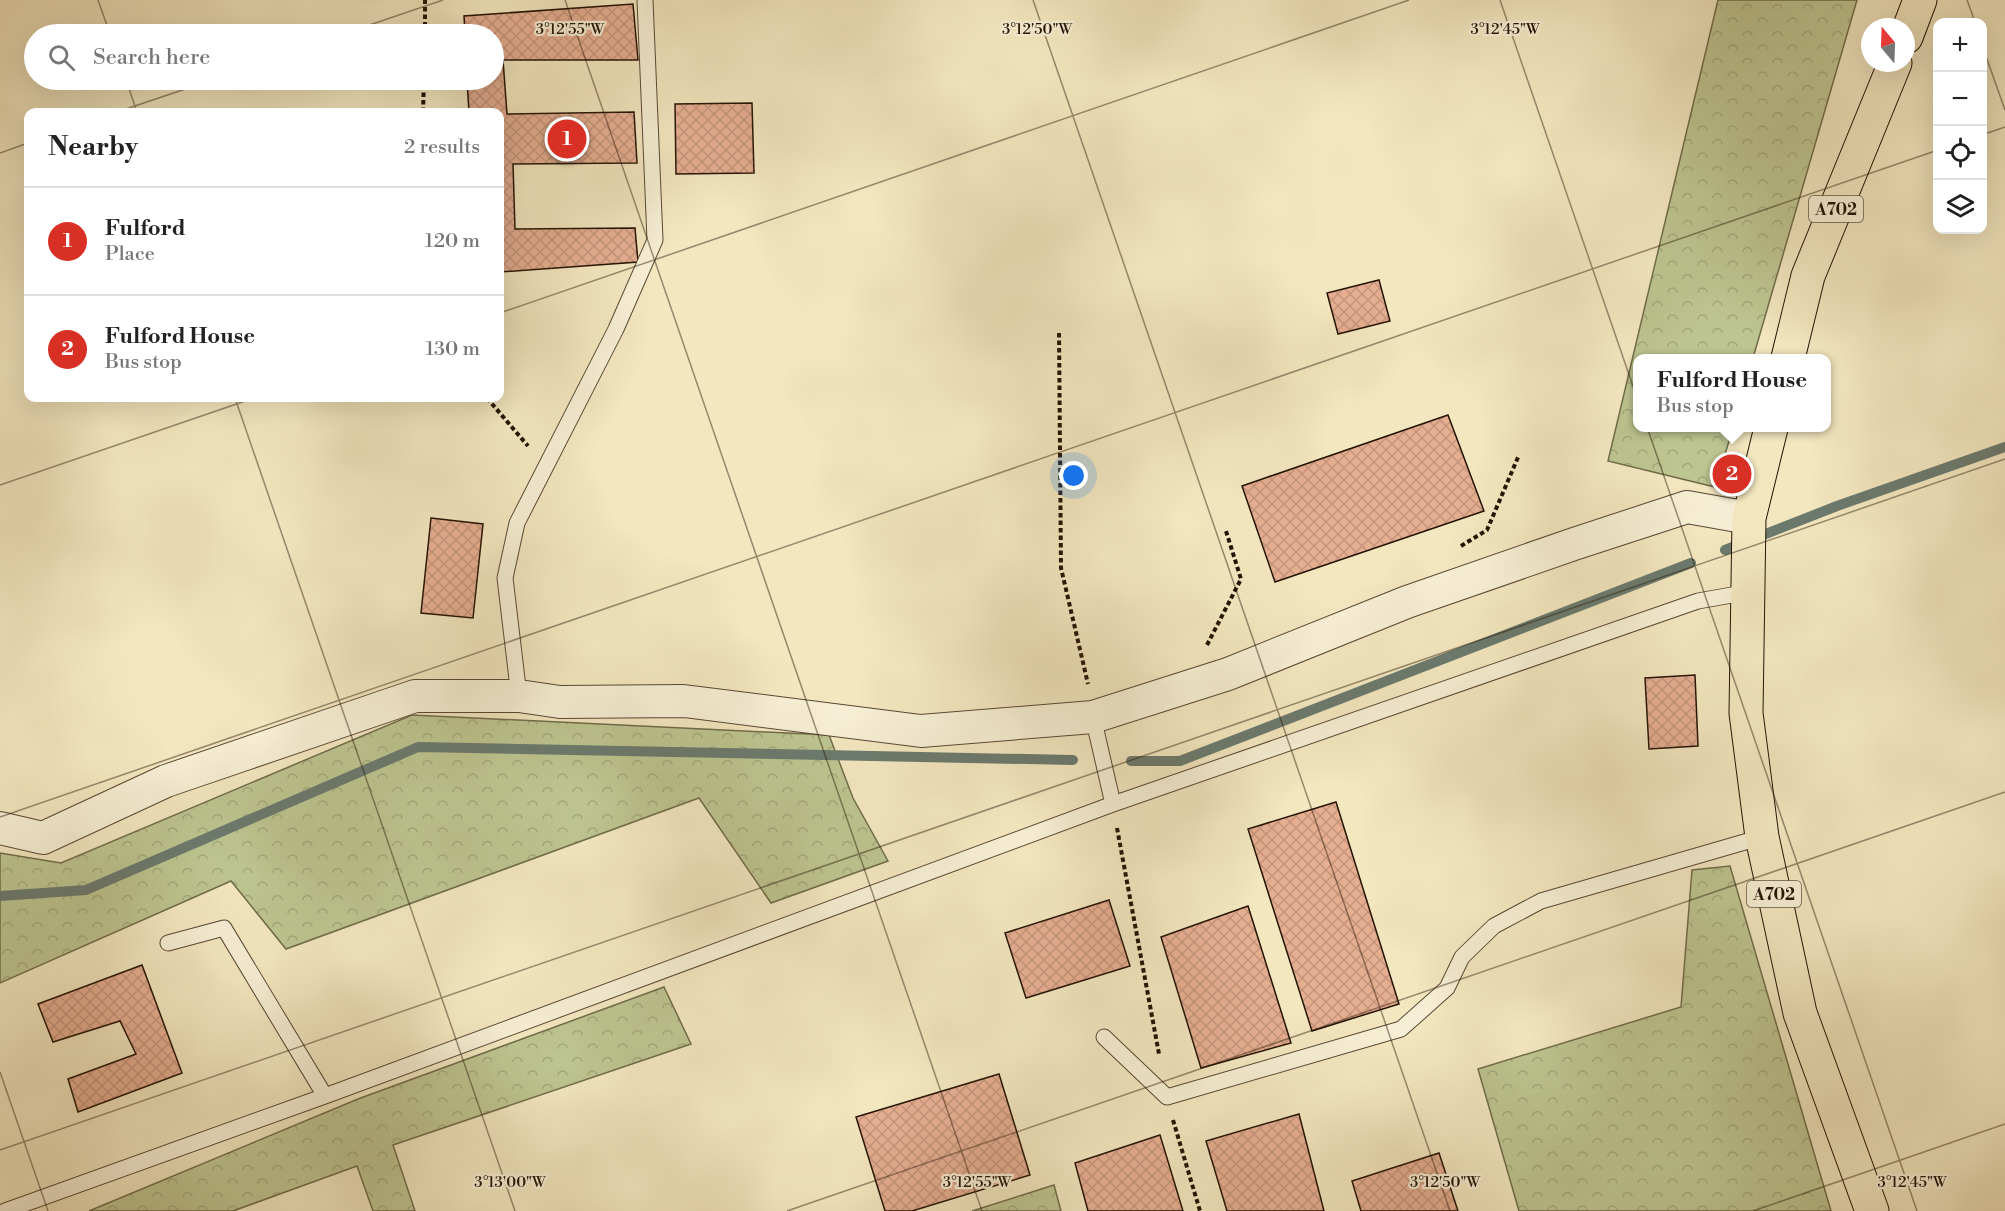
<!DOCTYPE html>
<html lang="en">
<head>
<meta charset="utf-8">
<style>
  :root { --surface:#fff; --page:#f6f6f6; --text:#222; --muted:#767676; --line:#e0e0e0; --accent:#d93025 }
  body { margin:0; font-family:"Libre Bodoni",serif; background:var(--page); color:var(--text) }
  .controls { position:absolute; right:18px; top:18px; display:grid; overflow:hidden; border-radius:12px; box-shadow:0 6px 24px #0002 }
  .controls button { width:54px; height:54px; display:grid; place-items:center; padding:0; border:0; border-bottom:2px solid var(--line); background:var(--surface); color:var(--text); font:30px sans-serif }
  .compass { position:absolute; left:1861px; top:18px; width:54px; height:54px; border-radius:50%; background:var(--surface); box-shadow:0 6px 24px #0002; rotate:341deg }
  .you { position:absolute; left:1074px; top:476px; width:21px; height:21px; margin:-15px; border:4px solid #fff; border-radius:50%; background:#1a73e8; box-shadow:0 0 0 9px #1a73e833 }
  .badge { display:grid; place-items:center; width:39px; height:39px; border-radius:50%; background:var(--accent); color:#fff; font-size:20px; font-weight:700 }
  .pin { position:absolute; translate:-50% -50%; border:3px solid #fff; box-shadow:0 2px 6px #0006 }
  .popup { position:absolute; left:1633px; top:354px; width:198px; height:78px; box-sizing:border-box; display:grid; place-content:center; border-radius:12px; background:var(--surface); filter:drop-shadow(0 2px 4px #0005); font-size:20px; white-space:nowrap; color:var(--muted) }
  .popup b { font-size:22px; color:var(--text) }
  .popup::after { content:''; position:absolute; left:50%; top:100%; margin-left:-12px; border:12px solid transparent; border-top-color:var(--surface) }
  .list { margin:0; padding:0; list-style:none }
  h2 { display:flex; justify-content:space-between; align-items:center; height:78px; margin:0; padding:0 24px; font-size:26px }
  h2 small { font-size:20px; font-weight:400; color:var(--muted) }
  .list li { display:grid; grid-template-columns:39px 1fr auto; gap:18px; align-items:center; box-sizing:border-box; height:108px; padding:0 24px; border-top:2px solid var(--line) }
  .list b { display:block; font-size:22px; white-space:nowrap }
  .list p { margin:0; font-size:20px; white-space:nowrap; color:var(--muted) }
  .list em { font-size:20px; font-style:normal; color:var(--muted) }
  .icon { flex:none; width:33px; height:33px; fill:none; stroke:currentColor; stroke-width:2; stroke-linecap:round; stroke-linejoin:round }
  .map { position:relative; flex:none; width:2005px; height:1211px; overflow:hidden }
  .search { position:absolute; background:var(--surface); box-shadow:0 6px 24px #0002; left:24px; top:24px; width:480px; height:66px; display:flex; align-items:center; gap:15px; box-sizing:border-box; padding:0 21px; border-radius:33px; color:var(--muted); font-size:22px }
  .panel { position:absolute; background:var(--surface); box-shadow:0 6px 24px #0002; left:24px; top:108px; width:480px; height:294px; border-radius:12px }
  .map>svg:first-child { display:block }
  .forest { fill:url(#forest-crowns); stroke:#706c4a; stroke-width:1.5 }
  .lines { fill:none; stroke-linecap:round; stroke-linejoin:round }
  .stream { stroke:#6b7a6e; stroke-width:10 }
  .building { fill:url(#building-cross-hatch); stroke:#241304; stroke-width:1.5 }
  .service-casing { stroke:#584833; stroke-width:17 }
  .minor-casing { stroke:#584833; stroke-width:34 }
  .trunk-casing { stroke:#241304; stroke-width:35 }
  .path { stroke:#241304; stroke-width:4; stroke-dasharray:4.5 3; stroke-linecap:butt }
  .service { stroke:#f7efd5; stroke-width:15 }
  .minor { stroke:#f7efd5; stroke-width:32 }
  .trunk { stroke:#f3e7bf; stroke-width:33 }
  .ticks { fill:none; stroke:#241304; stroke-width:1.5; stroke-opacity:0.45 }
  .labels { text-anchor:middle; stroke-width:4.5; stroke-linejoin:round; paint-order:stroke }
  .shield { fill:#f7efd5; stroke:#635543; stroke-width:1.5 }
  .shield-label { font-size:16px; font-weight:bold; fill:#241304 }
  .ticks-label { font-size:15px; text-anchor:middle; fill:#241304; stroke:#f7efd5; stroke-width:4.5; stroke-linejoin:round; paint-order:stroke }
</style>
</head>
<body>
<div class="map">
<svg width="2005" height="1211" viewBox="0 0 2005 1211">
  <defs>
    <pattern id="forest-crowns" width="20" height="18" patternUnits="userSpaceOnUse" patternTransform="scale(1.5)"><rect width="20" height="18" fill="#bdc590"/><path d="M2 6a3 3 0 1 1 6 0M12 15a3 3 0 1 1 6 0" fill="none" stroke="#a2a87b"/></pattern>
    <pattern id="building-cross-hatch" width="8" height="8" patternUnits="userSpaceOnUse" patternTransform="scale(1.5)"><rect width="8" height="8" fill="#e6ae91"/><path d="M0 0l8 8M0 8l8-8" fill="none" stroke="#c5957b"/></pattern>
  </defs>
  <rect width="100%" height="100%" fill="#f3e7bf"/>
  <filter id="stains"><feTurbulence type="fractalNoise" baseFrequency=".00333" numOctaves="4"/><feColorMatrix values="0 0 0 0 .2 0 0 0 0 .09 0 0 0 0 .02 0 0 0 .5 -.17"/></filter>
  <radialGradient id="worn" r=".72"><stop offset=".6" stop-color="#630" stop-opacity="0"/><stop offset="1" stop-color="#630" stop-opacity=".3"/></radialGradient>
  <path class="forest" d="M 1718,0 L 1857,0 L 1753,358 L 1638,358 L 1638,428 L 1733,428 L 1715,487 L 1608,461 Z
    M 412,715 L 829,735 L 853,798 L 888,861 L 771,903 L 699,798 L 286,949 L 231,881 L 0,983 L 0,853 L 61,863 Z
    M 1730,866 L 1831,1211 L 1519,1211 L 1478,1069 L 1681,1007 L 1692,870 Z
    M 664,987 L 691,1044 L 393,1145 L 415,1211 L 373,1211 L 357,1166 L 233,1211 L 89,1211 L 358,1099 Z
    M 1054,1185 L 1061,1211 L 972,1211 Z"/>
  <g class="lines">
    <path class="stream" d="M 1725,550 L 1837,506 L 2005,447
      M 1131,761 L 1180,761 L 1691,563
      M 0,896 L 86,890 L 418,747 L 1073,760"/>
  </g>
  <path class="building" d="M 633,4 L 638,60 L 503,60 L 507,114 L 634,112 L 637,163 L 513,164 L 515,229 L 635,228 L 638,262 L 500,272 L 500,112 L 469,112 L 467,80 L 494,80 L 494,34 L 465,34 L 464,16 Z
    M 752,103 L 754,173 L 676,174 L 675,104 Z
    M 1379,280 L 1390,321 L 1338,334 L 1327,293 Z
    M 1448,415 L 1484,511 L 1275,582 L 1242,486 Z
    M 431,518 L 483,524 L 473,618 L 421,613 Z
    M 1695,675 L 1698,746 L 1649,749 L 1645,678 Z
    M 1336,802 L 1399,1004 L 1312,1031 L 1248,829 Z
    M 1109,900 L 1130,966 L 1026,998 L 1005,933 Z
    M 1248,906 L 1291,1043 L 1201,1068 L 1161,937 Z
    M 142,965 L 182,1073 L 78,1112 L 68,1079 L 136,1054 L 120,1021 L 53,1042 L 38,1004 Z
    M 999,1074 L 1030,1175 L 912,1211 L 885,1211 L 856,1117 Z
    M 1299,1114 L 1324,1211 L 1227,1211 L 1206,1141 Z
    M 1160,1135 L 1183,1211 L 1088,1211 L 1075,1163 Z
    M 1439,1153 L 1458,1211 L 1361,1211 L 1352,1181 Z"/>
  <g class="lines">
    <defs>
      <path id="service" d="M 519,696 L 505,578 L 517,523 L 616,329 L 655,240 L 645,0
        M 1093,717 L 1113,804
        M 168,943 L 224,928 L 325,1096 L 1113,804 L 1698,601 L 1749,592
        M 1104,1037 L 1167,1097 L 1401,1029 L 1447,988 L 1462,957 L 1494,926 L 1541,901 L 1762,837
        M 5,1211 L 325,1096"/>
      <path id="minor" d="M 0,828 L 43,838 L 166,781 L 415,696 L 519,696 L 560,702 L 684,701 L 921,731 L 1093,717 L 1228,674 L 1407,602 L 1574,544 L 1687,507 L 1749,518"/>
      <path id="trunk" d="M 1906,37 L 1920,0
        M 1788,358 L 1808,276 L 1895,63
        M 1771,428 L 1749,518 L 1746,713 L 1762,837 L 1800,1013 L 1872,1211"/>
    </defs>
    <use href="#service" class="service-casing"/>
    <use href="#minor" class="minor-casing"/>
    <use href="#trunk" class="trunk-casing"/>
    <path class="path" d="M 425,34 L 425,0
      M 423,112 L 424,80
      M 1059,333 L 1061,568 L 1088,684
      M 487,398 L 528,446
      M 1461,546 L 1487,530 L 1519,455
      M 1207,645 L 1241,579 L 1226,531
      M 1117,828 L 1159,1054
      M 1173,1120 L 1200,1211"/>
    <use href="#service" class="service"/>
    <use href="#minor" class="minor"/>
    <use href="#trunk" class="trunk"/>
  </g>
  <path class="ticks" d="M 98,0 L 110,34M 565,0 L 982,1211M 1033,0 L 1450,1211M 1500,0 L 1917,1211M 1967,0 L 1975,22M 343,34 L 443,0M 1982,45 L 2005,110M 126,80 L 137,112M 117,112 L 212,80M 1982,135 L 2005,127M 0,153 L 28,143M 500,313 L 1409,0M 235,398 L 515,1211M 0,485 L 254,398M 0,817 L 1938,150M 0,1072 L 48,1211M 0,1150 L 2005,459M 787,1211 L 2005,792M 1753,1211 L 2005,1124"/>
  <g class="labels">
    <g class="shield">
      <rect x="1809" y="196" width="54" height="26" rx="4.5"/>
      <rect x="1747" y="881" width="54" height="26" rx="4.5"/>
    </g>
    <g class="shield-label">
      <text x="1836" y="215">A702</text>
      <text x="1774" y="900">A702</text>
    </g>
  </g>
  <g class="ticks-label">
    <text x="570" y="34">3°12'55"W</text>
    <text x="1037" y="34">3°12'50"W</text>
    <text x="1505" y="34">3°12'45"W</text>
    <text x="510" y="1187">3°13'00"W</text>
    <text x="977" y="1187">3°12'55"W</text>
    <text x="1445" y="1187">3°12'50"W</text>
    <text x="1912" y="1187">3°12'45"W</text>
  </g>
  <rect width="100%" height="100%" filter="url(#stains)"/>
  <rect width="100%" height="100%" fill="url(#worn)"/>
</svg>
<div class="controls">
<button>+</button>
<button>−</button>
<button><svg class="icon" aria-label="locate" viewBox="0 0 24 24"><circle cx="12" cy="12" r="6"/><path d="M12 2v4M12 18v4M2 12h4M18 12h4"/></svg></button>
<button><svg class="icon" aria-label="layers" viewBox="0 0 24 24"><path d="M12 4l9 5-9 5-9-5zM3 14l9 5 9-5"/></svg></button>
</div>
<svg class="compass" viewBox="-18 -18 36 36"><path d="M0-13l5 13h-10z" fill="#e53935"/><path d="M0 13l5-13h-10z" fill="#767676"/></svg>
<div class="you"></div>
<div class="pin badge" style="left:567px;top:139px">1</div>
<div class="pin badge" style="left:1732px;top:474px">2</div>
<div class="popup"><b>Fulford House</b>Bus stop</div>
<div class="search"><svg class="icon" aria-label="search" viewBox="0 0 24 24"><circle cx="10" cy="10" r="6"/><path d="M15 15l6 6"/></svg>Search here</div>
<section class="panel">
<h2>Nearby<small>2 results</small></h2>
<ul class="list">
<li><span class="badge">1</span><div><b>Fulford</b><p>Place</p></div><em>120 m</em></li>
<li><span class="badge">2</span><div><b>Fulford House</b><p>Bus stop</p></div><em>130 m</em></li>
</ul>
</section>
</div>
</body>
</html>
